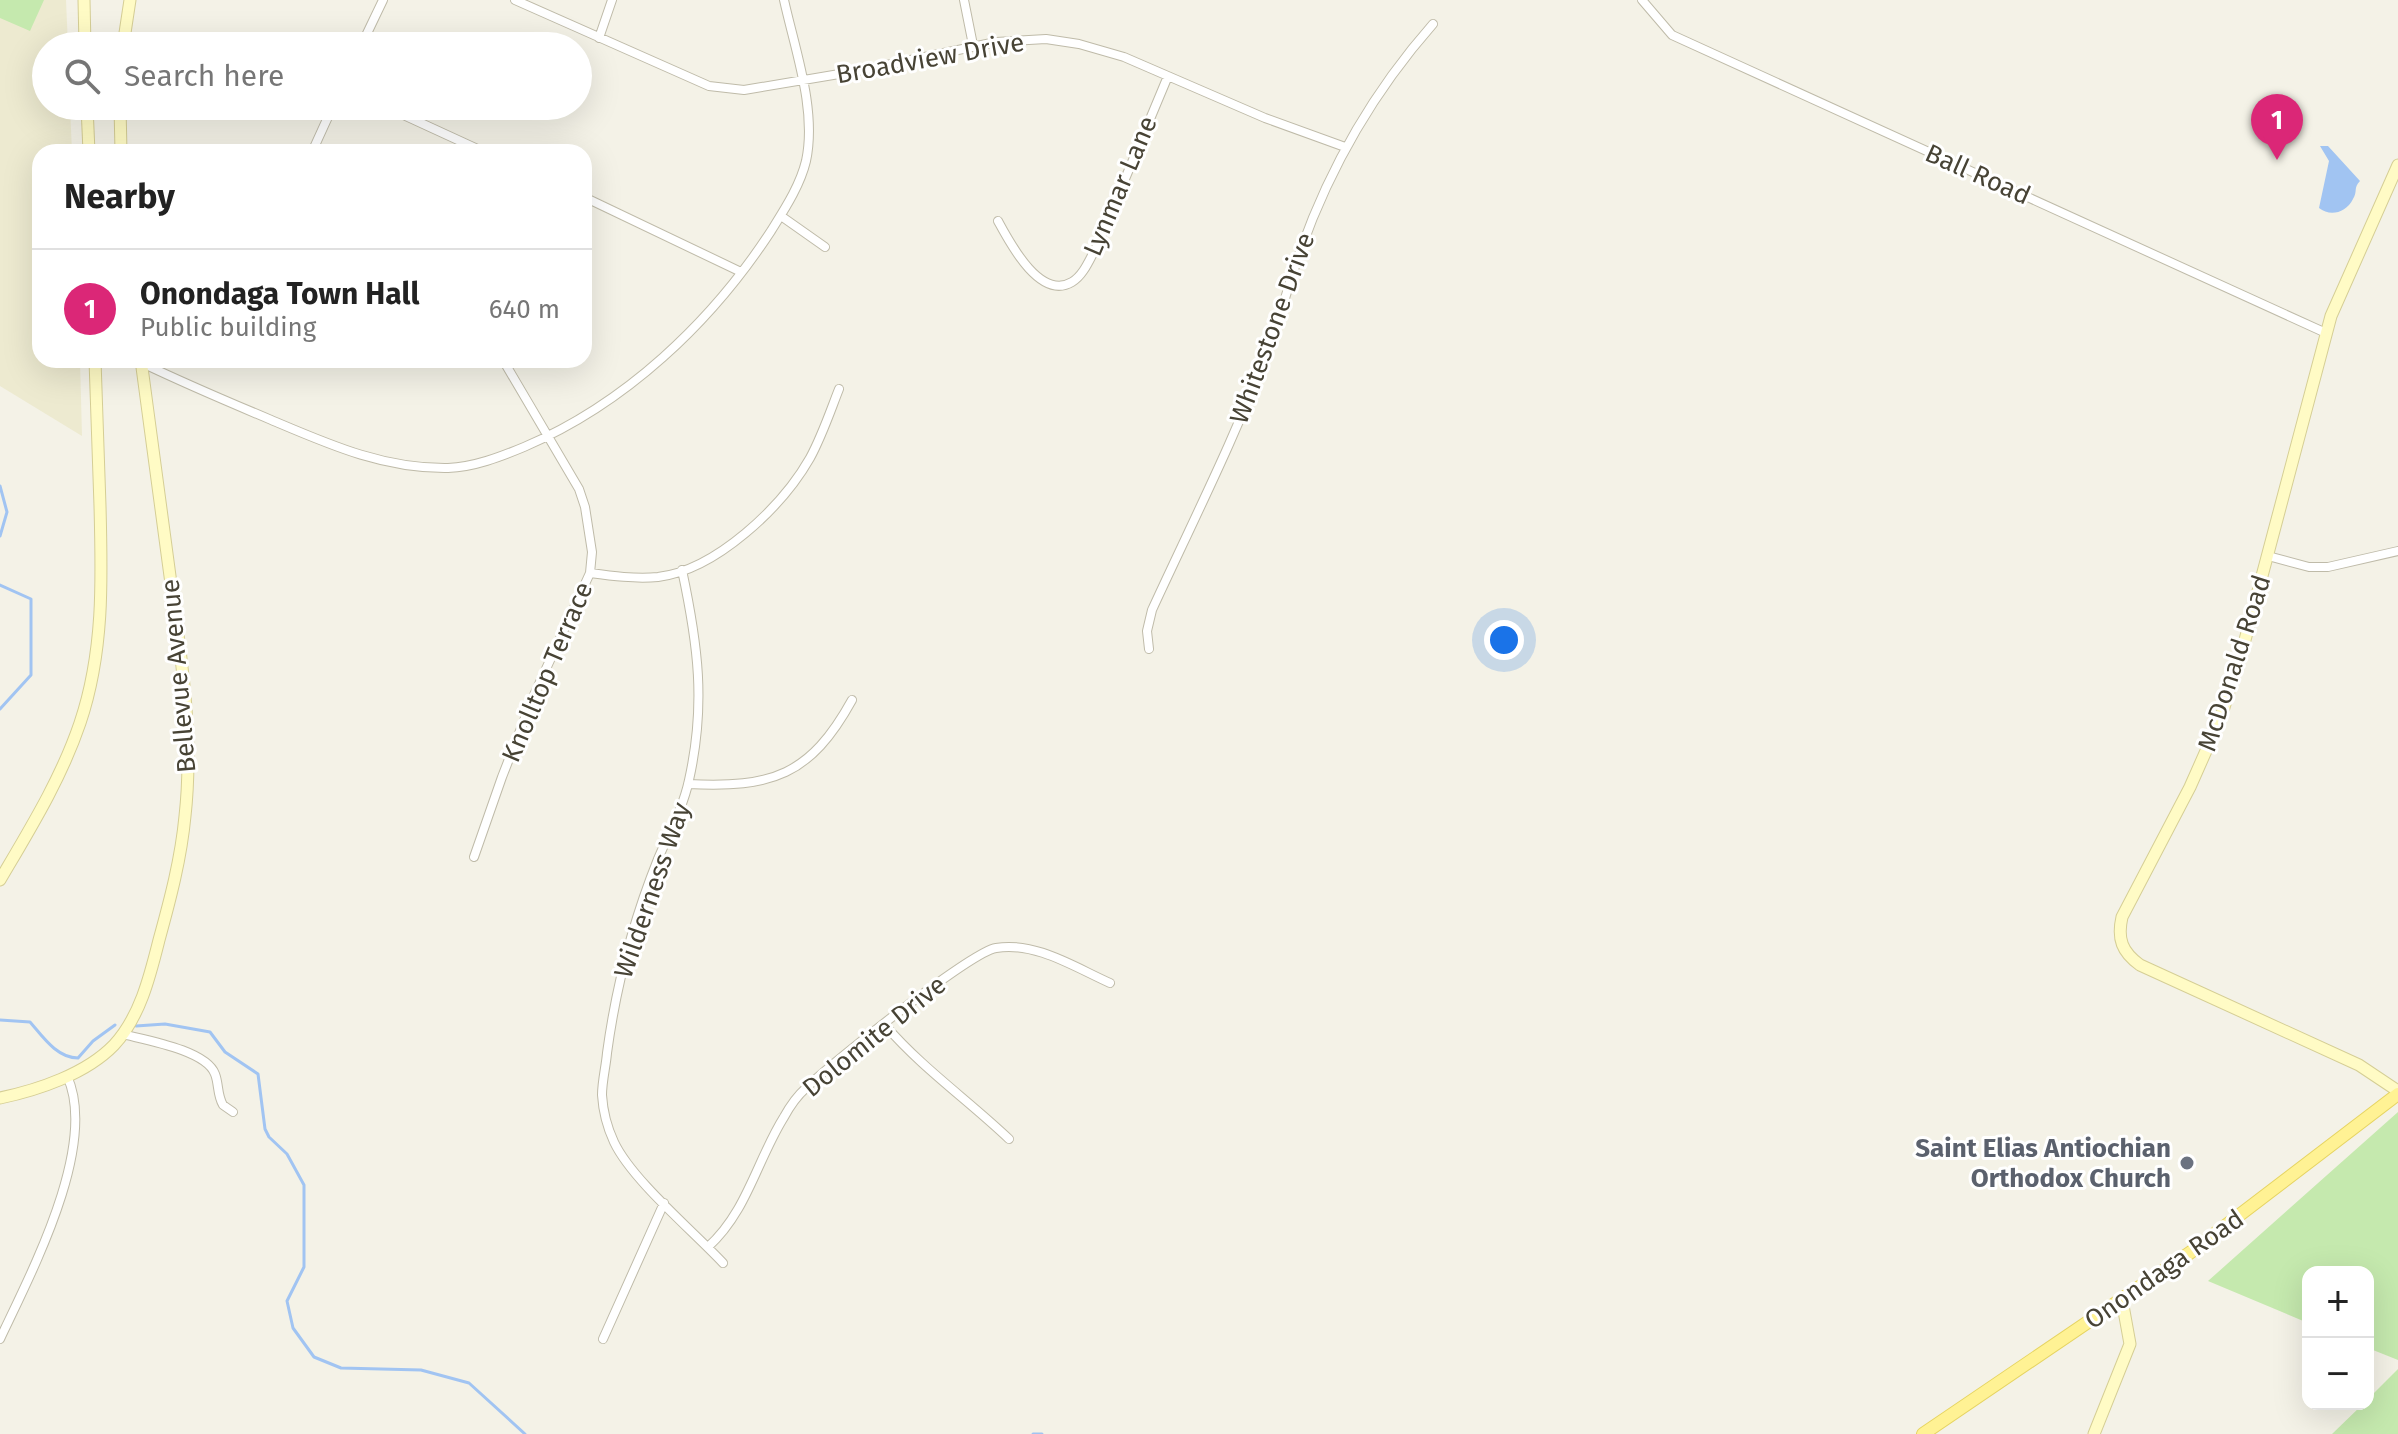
<!DOCTYPE html>
<html lang="en">
<head>
<meta charset="utf-8">
<style>
  :root { --surface:#fff; --page:#f2f2f2; --text:#222; --muted:#767676; --line:#e0e0e0; --accent:#db2777 }
  body { margin:0; font-family:"Fira Sans",sans-serif; background:var(--page); color:var(--text) }
  .controls { position:absolute; right:24px; bottom:24px; display:grid; overflow:hidden; border-radius:16px; box-shadow:0 8px 32px #0002 }
  .controls button { width:72px; height:72px; display:grid; place-items:center; padding:0; border:0; border-bottom:2px solid var(--line); background:var(--surface); color:var(--text); font:40px sans-serif }
  .you { position:absolute; left:1504px; top:640px; width:28px; height:28px; margin:-20px; border:6px solid #fff; border-radius:50%; background:#1a73e8; box-shadow:0 0 0 12px #1a73e833 }
  .badge { display:grid; place-items:center; width:52px; height:52px; border-radius:50%; background:var(--accent); color:#fff; font-size:26px; font-weight:700 }
  .pin { position:absolute; translate:-50% -66px; filter:drop-shadow(0 2px 4px #0008) }
  .pin::after { content:''; position:absolute; top:42px; width:28px; height:24px; background:inherit; clip-path:polygon(0 0,100% 0,50% 100%) }
  .list { margin:0; padding:0; list-style:none }
  h2 { display:flex; justify-content:space-between; align-items:center; height:104px; margin:0; padding:0 32px; font-size:34px }
  h2 small { font-size:26px; font-weight:400; color:var(--muted) }
  .list li { display:grid; grid-template-columns:52px 1fr auto; gap:24px; align-items:center; box-sizing:border-box; height:120px; padding:0 32px; border-top:2px solid var(--line) }
  .list b { display:block; font-size:30px; white-space:nowrap }
  .list p { margin:0; font-size:26px; white-space:nowrap; color:var(--muted) }
  .list em { font-size:26px; font-style:normal; color:var(--muted) }
  .icon { flex:none; width:44px; height:44px; fill:none; stroke:currentColor; stroke-width:2; stroke-linecap:round; stroke-linejoin:round }
  .map { position:relative; flex:none; width:2398px; height:1434px; overflow:hidden }
  .search { position:absolute; background:var(--surface); box-shadow:0 8px 32px #0002; left:32px; top:32px; width:560px; height:88px; display:flex; align-items:center; gap:20px; box-sizing:border-box; padding:0 28px; border-radius:44px; color:var(--muted); font-size:30px }
  .panel { position:absolute; background:var(--surface); box-shadow:0 8px 32px #0002; left:32px; top:144px; width:560px; height:224px; border-radius:24px }
  .map>svg:first-child { display:block }
  .education { fill:#edead0 }
  .green { fill:#c5e9ae }
  .water { fill:#a1c4f2 }
  .lines { fill:none; stroke-linecap:round; stroke-linejoin:round }
  .stream { stroke:#a1c4f2; stroke-width:3 }
  .street-casing { stroke:#bfbba9; stroke-width:10 }
  .secondary-casing { stroke:#d5ce95; stroke-width:13 }
  .primary-casing { stroke:#e6d462; stroke-width:14 }
  .street { stroke:#fff; stroke-width:8 }
  .secondary { stroke:#fffbc5; stroke-width:11 }
  .primary { stroke:#fff294; stroke-width:12 }
  .worship-dot { fill:#6b7280; stroke:#fff; stroke-width:3 }
  .labels { text-anchor:middle; stroke-width:6; stroke-linejoin:round; paint-order:stroke }
  .street-label { font-size:26px; fill:#474335; stroke:#fff }
  .worship-label { font-size:26px; font-weight:bold; fill:#5b616d; stroke:#fff; text-anchor:end }
</style>
</head>
<body>
<div class="map">
<svg width="2398" height="1434" viewBox="0 0 2398 1434">
  <rect width="100%" height="100%" fill="#f4f2e7"/>
  <path class="education" d="M 0,0 L 66,0 L 68,46 L 46,46 L 46,106 L 70,106 L 72,152 L 40,152 L 40,360 L 80,360 L 82,436 L 0,386 Z"/>
  <path class="green" d="M 0,0 L 44,0 L 30,31 L 0,18 Z
    M 2398,1112 L 2398,1360 L 2368,1348 L 2368,1272 L 2308,1272 L 2308,1323 L 2208,1281 Z
    M 2398,1369 L 2398,1434 L 2332,1434 L 2363,1404 L 2368,1404 L 2368,1399 Z"/>
  <path class="water" d="M 2320,146 L 2328,146 L 2360,181 C 2353,188 2358,191 2353,199 C 2346,213 2330,217 2319,208 L 2329,161 Z"/>
  <g class="lines">
    <path class="stream" d="M 0,486 L 7,512 L 0,536
      M 0,585 L 31,599 L 31,675 L 0,709
      M 0,1020 L 30,1022 C 43,1037 57,1058 78,1058 L 93,1041 L 115,1025
      M 136,1026 L 165,1024 L 210,1032 L 225,1052 L 258,1074 L 265,1129 L 269,1137 L 287,1154 L 304,1185 L 304,1267 L 287,1301 L 293,1328 L 314,1357 L 341,1368 L 421,1370 L 469,1383 L 525,1434
      M 1033,1434 L 1042,1434"/>
    <defs>
      <path id="street" d="M 515,0 L 709,86 L 744,90 L 863,70 L 996,42 L 1046,39 L 1079,44 L 1124,57 L 1265,118 L 1345,147
        M 964,0 L 973,45
        M 1642,0 L 1672,35 L 2326,333
        M 599,38 L 612,0
        M 361,46 L 383,0
        M 384,106 L 484,152
        M 312,152 L 333,106
        M 584,197 L 741,272
        M 781,216 L 825,247
        M 998,221 C 1010,243 1040,301 1072,282 C 1084,275 1090,258 1097,246 L 1168,76
        M 142,363 C 184,383 226,401 269,419 C 328,444 383,469 448,468 C 474,467 500,457 524,447 C 625,404 711,323 771,231 C 784,210 800,186 806,161 C 817,110 795,50 784,0
        M 2268,556 L 2309,567 L 2328,567 L 2398,551
        M 682,570 C 698,645 706,704 689,780 C 683,808 669,833 658,859 C 633,921 616,987 607,1053 C 606,1066 602,1081 602,1095 C 603,1111 607,1127 614,1142 C 632,1180 692,1230 723,1263
        M 590,573 C 612,576 635,579 658,577 C 716,570 782,507 810,458 C 822,436 830,412 839,389
        M 1149,649 L 1147,631 L 1152,610 C 1193,521 1237,434 1271,342 C 1282,311 1290,279 1301,249 C 1331,165 1374,91 1433,24
        M 688,784 C 772,788 810,776 852,700
        M 474,857 L 502,777 L 534,695 L 590,573 L 592,552 L 585,507 L 579,489 L 503,360
        M 885,1025 C 922,1068 968,1100 1009,1139
        M 122,1034 C 145,1040 206,1050 215,1074 C 219,1084 217,1095 223,1105 L 233,1112
        M 708,1247 C 747,1212 757,1160 784,1117 C 790,1106 797,1096 806,1088 C 830,1064 971,952 996,948 C 1035,941 1076,968 1110,983
        M 0,1339 C 31,1273 99,1145 67,1076
        M 603,1339 L 664,1203"/>
      <path id="secondary" d="M 84,0 L 85,46
        M 123,46 L 130,0
        M 87,106 L 89,152
        M 120,106 L 121,152
        M 2398,165 L 2331,316 L 2245,640 L 2221,717 L 2190,787 L 2122,917 C 2117,939 2122,952 2140,965 L 2359,1065 L 2398,1091
        M 0,880 C 30,829 61,779 80,723 C 104,652 102,580 100,506 C 98,457 97,409 95,360
        M 0,1098 C 38,1090 86,1074 114,1045 C 140,1017 150,976 159,940 C 170,900 181,859 185,816 C 194,736 181,655 170,576 C 160,504 150,432 141,360
        M 2094,1434 L 2130,1344 L 2122,1300"/>
      <path id="primary" d="M 1923,1434 L 2191,1252 L 2398,1094"/>
    </defs>
    <use href="#street" class="street-casing"/>
    <use href="#secondary" class="secondary-casing"/>
    <use href="#primary" class="primary-casing"/>
    <use href="#street" class="street"/>
    <use href="#secondary" class="secondary"/>
    <use href="#primary" class="primary"/>
  </g>
  <circle class="worship-dot" cx="2187" cy="1163" r="8"/>
  <g class="labels">
    <g class="street-label">
      <text transform="translate(930 58) rotate(-10)" y="9">Broadview Drive</text>
      <text transform="translate(1978 174) rotate(24)" y="9">Ball Road</text>
      <text transform="translate(1120 186) rotate(-67)" y="9">Lynmar Lane</text>
      <text transform="translate(1272 328) rotate(-70)" y="9">Whitestone Drive</text>
      <text transform="translate(2234 663) rotate(-72)" y="9">McDonald Road</text>
      <text transform="translate(547 672) rotate(-67)" y="9">Knolltop Terrace</text>
      <text transform="translate(178 676) rotate(-95)" y="9">Bellevue Avenue</text>
      <text transform="translate(652 890) rotate(-71)" y="9">Wilderness Way</text>
      <text transform="translate(874 1036) rotate(-39)" y="9">Dolomite Drive</text>
      <text transform="translate(2164 1269) rotate(-35)" y="9">Onondaga Road</text>
    </g>
    <g class="worship-label">
      <text x="2171" y="1157">Saint Elias Antiochian<tspan x="2171" dy="30">Orthodox Church</tspan></text>
    </g>
  </g>
</svg>
<div class="controls">
<button>+</button>
<button>−</button>
</div>
<div class="you"></div>
<div class="pin badge" style="left:2277px;top:160px">1</div>
<div class="search"><svg class="icon" aria-label="search" viewBox="0 0 24 24"><circle cx="10" cy="10" r="6"/><path d="M15 15l6 6"/></svg>Search here</div>
<section class="panel">
<h2>Nearby<small></small></h2>
<ul class="list">
<li><span class="badge">1</span><div><b>Onondaga Town Hall</b><p>Public building</p></div><em>640 m</em></li>
</ul>
</section>
</div>
</body>
</html>
